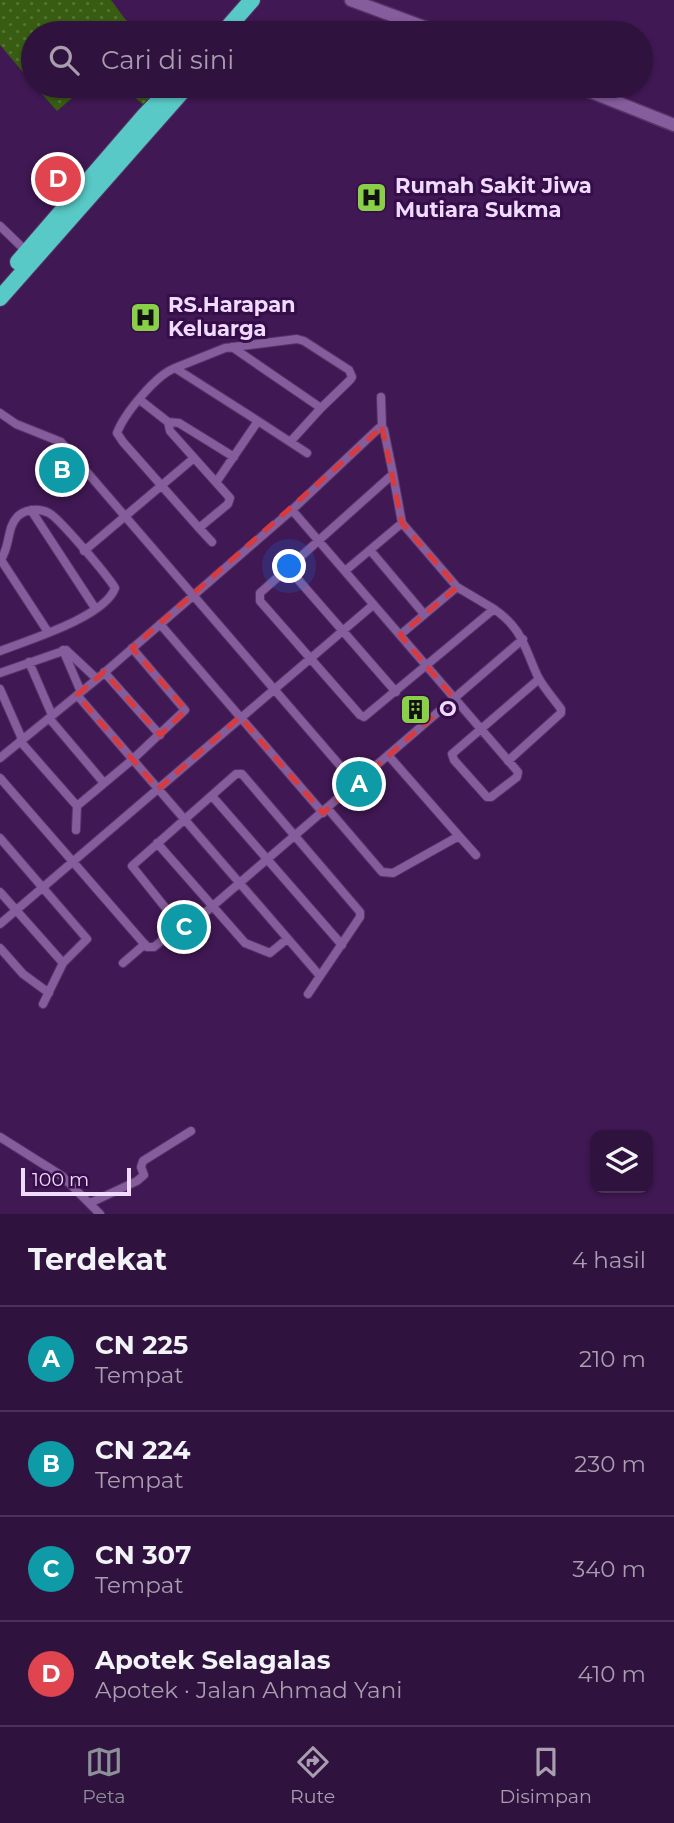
<!DOCTYPE html>
<html lang="id">
<head>
<meta charset="utf-8">
<style>
  :root { --surface:#30123e; --page:#381b45; --text:#f1f3f6; --muted:#a89eb0; --line:#4b3258; --accent:#8c9099 }
  body { margin:0; font-family:Montserrat,sans-serif; background:var(--page); color:var(--text) }
  .controls { position:absolute; right:21px; bottom:21px; display:grid; overflow:hidden; border-radius:14px; box-shadow:0 2px 5px #0004 }
  .controls button { width:63px; height:63px; display:grid; place-items:center; padding:0; border:0; border-bottom:2px solid var(--line); background:var(--surface); color:var(--text); font:35px sans-serif }
  .scale { position:absolute; left:21px; bottom:18px; width:110px; box-sizing:border-box; padding-left:7px; border:4px solid #f0dafd; border-top:0; font-size:19px; line-height:24px; white-space:nowrap; color:#f0dafd; -webkit-text-stroke:5px #350d48; paint-order:stroke }
  .you { position:absolute; left:290px; top:567px; width:24px; height:24px; margin:-18px; border:5px solid #fff; border-radius:50%; background:#1a73e8; box-shadow:0 0 0 10px #1a73e833 }
  .badge { display:grid; place-items:center; width:46px; height:46px; border-radius:50%; background:var(--accent); color:#fff; font-size:23px; font-weight:700 }
  .pin { position:absolute; translate:-50% -50%; border:4px solid #fff; box-shadow:0 2px 7px #0006 }
  .list { margin:0; padding:0; list-style:none }
  h2 { display:flex; justify-content:space-between; align-items:center; height:91px; margin:0; padding:0 28px; font-size:30px }
  h2 small { font-size:23px; font-weight:400; color:var(--muted) }
  .list li { display:grid; grid-template-columns:46px 1fr auto; gap:21px; align-items:center; box-sizing:border-box; height:105px; padding:0 28px; border-top:2px solid var(--line) }
  .list b { display:block; font-size:26px; white-space:nowrap }
  .list p { margin:0; font-size:23px; white-space:nowrap; color:var(--muted) }
  .list em { font-size:23px; font-style:normal; color:var(--muted) }
  .icon { flex:none; width:38px; height:38px; fill:none; stroke:currentColor; stroke-width:2; stroke-linecap:round; stroke-linejoin:round }
  .map { position:relative; flex:none; width:674px; height:1214px; overflow:hidden }
  .search { position:absolute; background:var(--surface); box-shadow:0 2px 5px #0004; left:21px; right:21px; top:21px; height:77px; display:flex; align-items:center; gap:18px; box-sizing:border-box; padding:0 24px; border-radius:38px; color:var(--muted); font-size:26px }
  .sheet { height:511px; background:var(--surface) }
  nav { display:flex; justify-content:space-around; align-items:center; box-sizing:border-box; height:98px; border-top:2px solid var(--line); background:var(--surface); font-size:19px; color:var(--muted) }
  nav a { display:grid; justify-items:center; gap:4px }
  nav .on { color:var(--accent) }
  .map>svg:first-child { display:block }
  .park { fill:url(#park-dots) }
  .lines { fill:none; stroke-linecap:round; stroke-linejoin:round }
  .street-casing { stroke:#563467; stroke-width:10 }
  .secondary-casing { stroke:#563467; stroke-width:15 }
  .highway-casing { stroke:#563467; stroke-width:18 }
  .street { stroke:#855c9c; stroke-width:8 }
  .secondary { stroke:#855c9c; stroke-width:12 }
  .highway { stroke:#58c9c6; stroke-width:16 }
  .marked { fill:none; stroke:#d93a3d; stroke-width:5; stroke-dasharray:14 9; stroke-linejoin:round }
  .labels { text-anchor:middle; stroke-width:6; stroke-linejoin:round; paint-order:stroke }
  .poi-label { font-size:21px; font-weight:bold; fill:#f0dafd; stroke:#350d48; text-anchor:start }
</style>
</head>
<body>
<div class="map">
<svg width="674" height="1214" viewBox="0 0 674 1214">
  <defs>
    <pattern id="park-dots" width="8" height="8" patternUnits="userSpaceOnUse" patternTransform="scale(1.75)"><rect width="8" height="8" fill="#385d12"/><path d="M2 2h.1M6 6h.1" fill="none" stroke="#557435" stroke-width="1.8" stroke-linecap="round"/></pattern>
  </defs>
  <rect width="100%" height="100%" fill="#401853"/>
  <path class="park" d="M 0,0 L 111,0 L 125,19 L 141,33 L 33,33 L 33,84 L 0,45 Z
    M 35,86 L 86,86 L 57,111 Z
    M 122,86 L 167,86 L 147,108 Z"/>
  <g class="lines">
    <defs>
      <path id="street" d="M 0,226 L 27,252
        M 232,347 L 321,408
        M 175,368 L 225,348 L 297,339 L 304,341 L 349,370 L 352,377 L 350,380 L 321,408 L 291,441
        M 381,397 L 382,427
        M 140,400 L 168,422 L 170,431 L 230,498 L 228,504 L 199,528 L 123,442 L 117,433 C 124,414 156,375 175,368 L 258,421 L 217,481
        M 0,413 L 16,424 L 61,442 L 355,783
        M 258,421 L 307,453
        M 168,422 L 179,423 L 234,457
        M 31,510 L 95,608
        M 292,510 C 367,597 443,684 518,772 L 517,777 L 491,797 L 487,797 L 454,760 L 452,754 L 539,679
        M 402,523 L 457,587
        M 199,528 L 212,542
        M 370,550 L 424,614
        M 84,551 L 194,458
        M 1,560 L 48,632
        M 0,561 C 11,546 6,528 18,516 C 26,509 39,508 49,513 C 59,518 108,576 115,588 C 105,617 28,640 0,651
        M 288,568 L 396,692
        M 345,571 L 402,523 L 393,474 L 260,593 L 260,601 L 360,715 L 364,717 L 494,609 L 457,587 L 400,635
        M 494,609 C 523,629 524,647 538,677 C 544,688 553,698 561,709 L 561,713 L 508,761
        M 160,624 L 323,813
        M 63,650 L 81,692
        M 29,662 L 52,715
        M 104,672 L 160,735
        M 0,673 L 66,650 L 97,679
        M 0,689 L 22,739
        M 77,695 L 320,976
        M 49,718 L 104,783
        M 20,741 L 77,806
        M 0,758 L 97,679 L 292,510 L 379,428 L 382,427 L 384,430 L 393,474
        M 0,778 L 147,947 L 154,947 L 180,926 L 184,928 L 193,923 L 523,639
        M 212,796 L 342,945
        M 328,809 L 382,872 L 393,873 L 459,836 L 388,755
        M 76,830 L 77,806 L 132,760 L 185,710 L 132,648
        M 459,836 L 476,855
        M 0,838 L 87,939 L 63,963
        M 157,843 L 245,943 L 270,953 L 287,939
        M 0,892 L 63,963 L 43,1004
        M 0,924 L 373,605
        M 180,926 L 132,866 L 236,774 L 242,774 L 360,912 L 360,917 L 308,994
        M 0,948 L 23,974 L 49,993
        M 123,963 L 145,944
        M 0,1137 L 62,1176 L 100,1214
        M 90,1203 L 137,1181 L 144,1175 L 141,1167 L 143,1161 L 191,1131"/>
      <path id="secondary" d="M 351,0 L 440,33
        M 576,86 L 674,125"/>
      <path id="highway" d="M 223,33 L 252,0
        M 18,262 L 145,115 L 173,86
        M 0,298 L 187,86"/>
    </defs>
    <use href="#street" class="street-casing"/>
    <use href="#secondary" class="secondary-casing"/>
    <use href="#highway" class="highway-casing"/>
    <use href="#street" class="street"/>
    <use href="#secondary" class="secondary"/>
    <use href="#highway" class="highway"/>
  </g>
  <path class="marked" d="M 382,427 L 402,523 L 457,587 L 400,635 L 454,698 L 323,813 L 240,717 L 158,789 L 77,695 L 104,672 L 160,735 L 186,710 L 132,648 Z"/>
  <defs>
    <symbol id="hospital-square" viewBox="-11 -11 22 22"><rect x="-9" y="-9" width="18" height="18" rx="4" fill="#89cf48" stroke="#350d48"/><path d="M-5-5h3v3.5h4V-5h3V5h-3V1.5h-4V5h-3Z" fill="#111"/></symbol>
    <symbol id="building-square" viewBox="-11 -11 22 22"><rect x="-9" y="-9" width="18" height="18" rx="4" fill="#89cf48" stroke="#350d48"/><path d="M-4-6H4V6H1V3H-1V6H-4ZM-2.5-4.3h1.7v1.8h-1.7ZM.8-4.3h1.7v1.8H.8ZM-2.5-1h1.7V.8h-1.7ZM.8-1h1.7V.8H.8Z" fill="#111"/></symbol>
  </defs>
  <g fill-rule="evenodd">
    <use href="#hospital-square" x="354" y="180" width="35" height="35"/>
    <use href="#hospital-square" x="128" y="300" width="35" height="35"/>
    <use href="#building-square" x="398" y="692" width="35" height="35"/>
  </g>
  <g class="labels">
    <g class="poi-label">
      <text x="395" y="193">Rumah Sakit Jiwa<tspan x="395" dy="24">Mutiara Sukma</tspan></text>
      <text x="168" y="312">RS.Harapan<tspan x="168" dy="24">Keluarga</tspan></text>
      <text x="439" y="716">O</text>
    </g>
  </g>
</svg>
<div class="controls">
<button><svg class="icon" aria-label="layers" viewBox="0 0 24 24"><path d="M12 4l9 5-9 5-9-5zM3 14l9 5 9-5"/></svg></button>
</div>
<div class="scale">100 m</div>
<div class="you"></div>
<div class="pin badge" style="left:359px;top:784px;background:#0f9aa8">A</div>
<div class="pin badge" style="left:62px;top:470px;background:#0f9aa8">B</div>
<div class="pin badge" style="left:184px;top:927px;background:#0f9aa8">C</div>
<div class="pin badge" style="left:58px;top:179px;background:#e0444e">D</div>
<div class="search"><svg class="icon" aria-label="search" viewBox="0 0 24 24"><circle cx="10" cy="10" r="6"/><path d="M15 15l6 6"/></svg>Cari di sini</div>
</div>
<section class="sheet">
<h2>Terdekat<small>4 hasil</small></h2>
<ul class="list">
<li><span class="badge" style="background:#0f9aa8">A</span><div><b>CN 225</b><p>Tempat</p></div><em>210 m</em></li>
<li><span class="badge" style="background:#0f9aa8">B</span><div><b>CN 224</b><p>Tempat</p></div><em>230 m</em></li>
<li><span class="badge" style="background:#0f9aa8">C</span><div><b>CN 307</b><p>Tempat</p></div><em>340 m</em></li>
<li><span class="badge" style="background:#e0444e">D</span><div><b>Apotek Selagalas</b><p>Apotek · Jalan Ahmad Yani</p></div><em>410 m</em></li>
</ul>
</section>
<nav>
<a class="on"><svg class="icon" aria-label="map" viewBox="0 0 24 24"><path d="M3 6l6-2 6 2 6-2v14l-6 2-6-2-6 2zM9 4v14M15 6v14"/></svg>Peta</a>
<a><svg class="icon" aria-label="directions" viewBox="0 0 24 24"><path d="M12 3l9 9-9 9-9-9zM9 14v-3h6M13 9l2 2-2 2"/></svg>Rute</a>
<a><svg class="icon" aria-label="saved" viewBox="0 0 24 24"><path d="M7 4h10v16l-5-4-5 4z"/></svg>Disimpan</a>
</nav>
</body>
</html>
